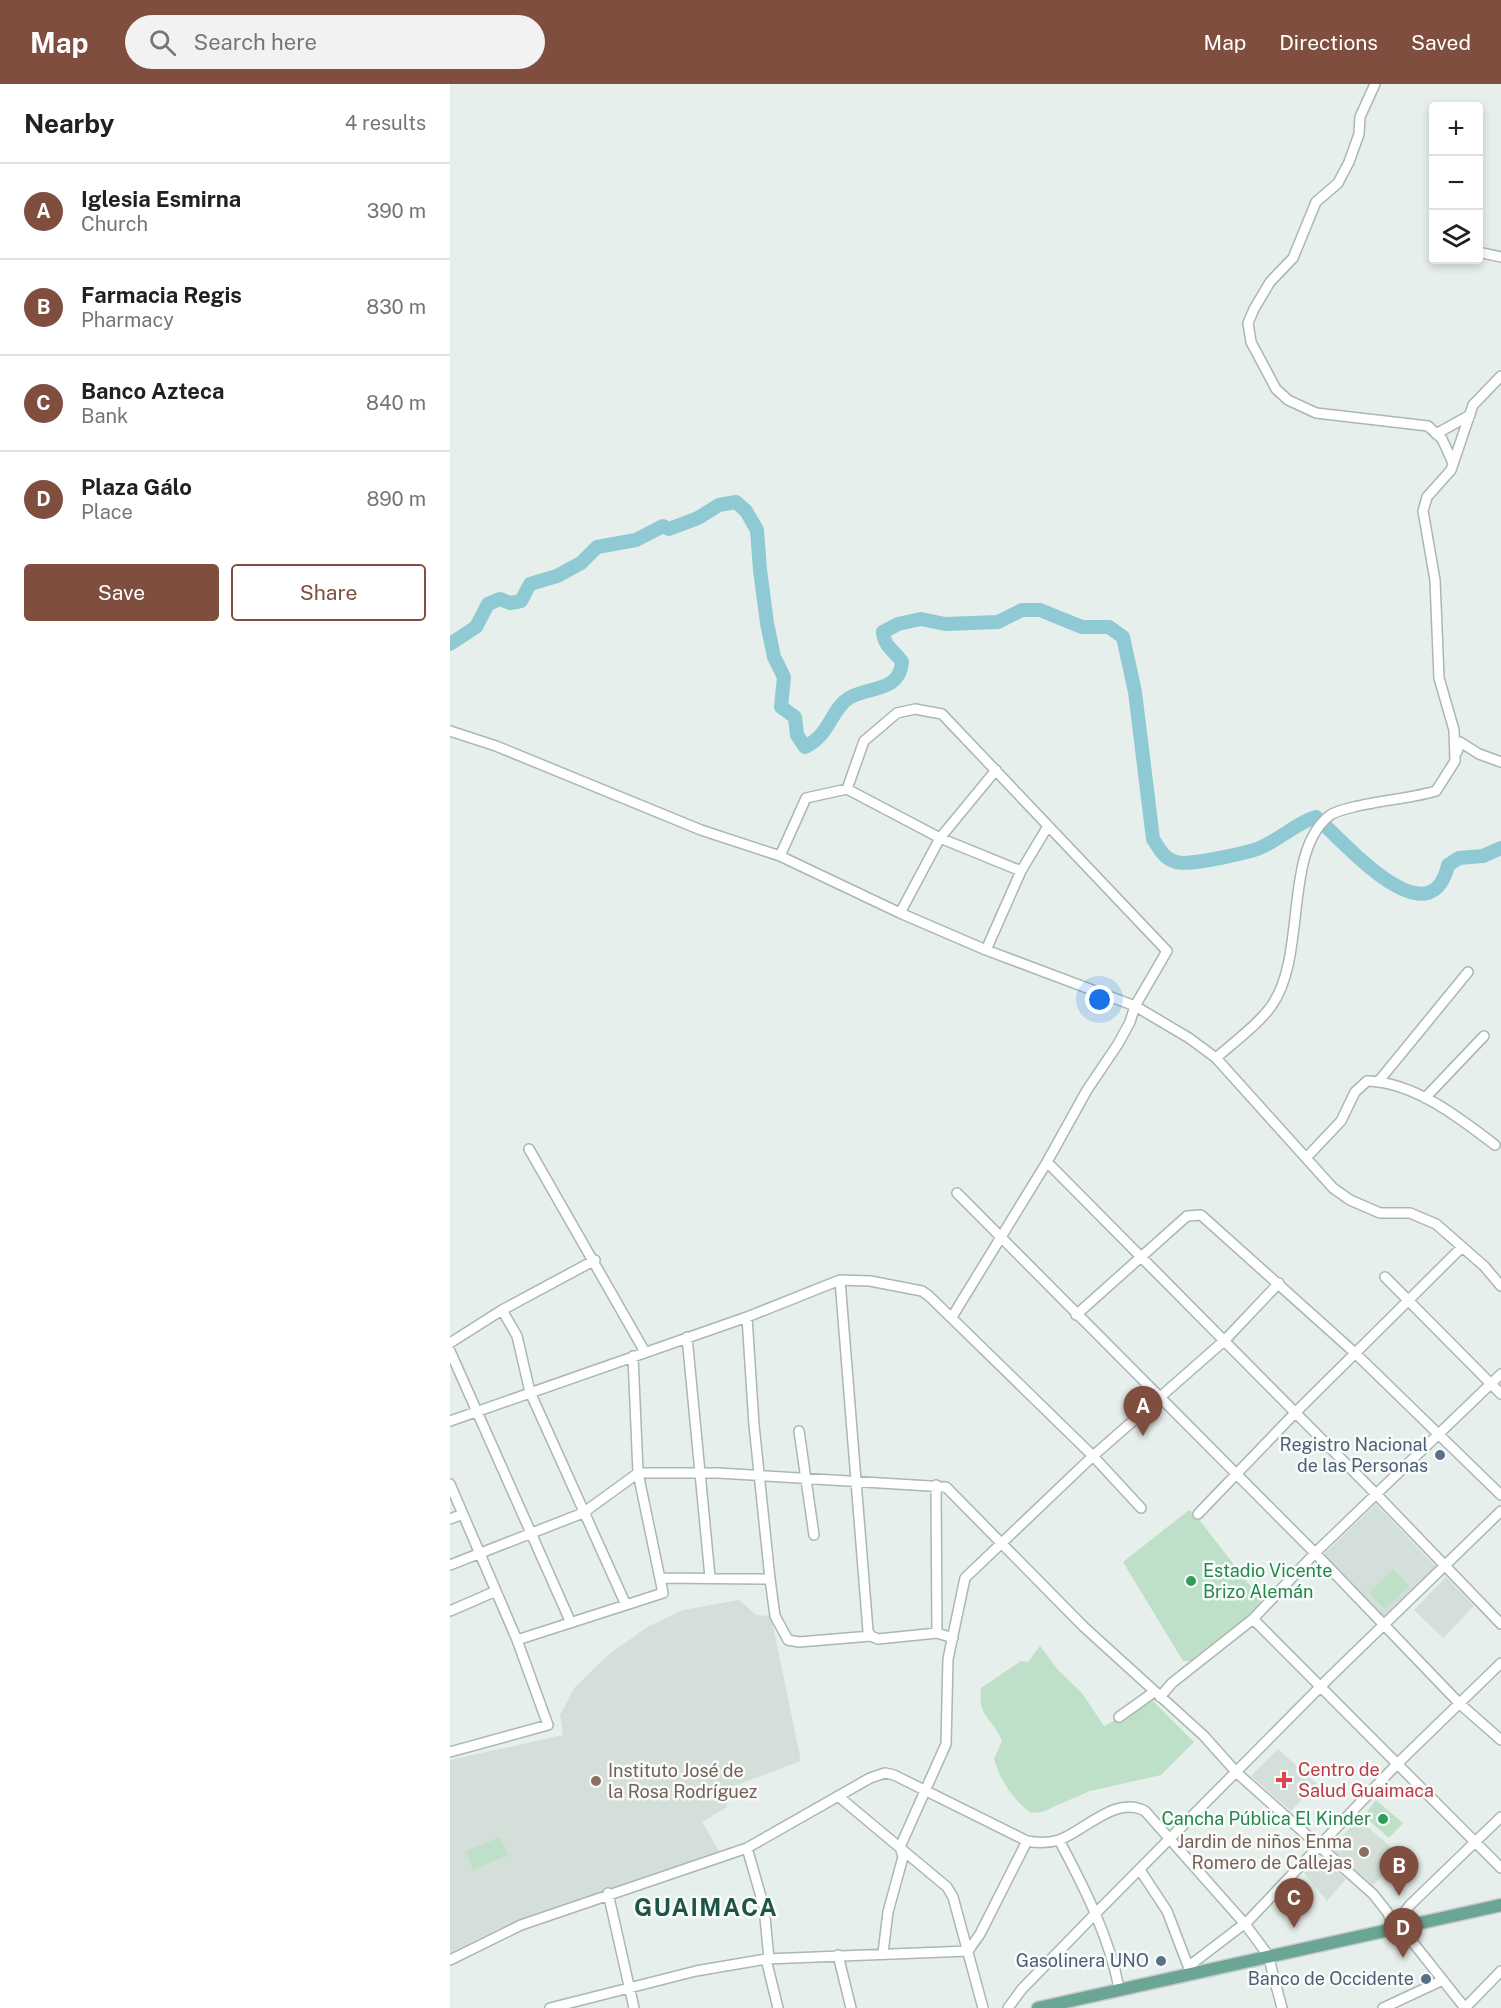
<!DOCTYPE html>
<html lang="en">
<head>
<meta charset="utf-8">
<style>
  :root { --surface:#fff; --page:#f2f2f2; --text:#202124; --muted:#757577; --line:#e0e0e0; --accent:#7f4e3f }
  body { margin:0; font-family:"Public Sans",sans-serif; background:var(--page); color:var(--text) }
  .controls { position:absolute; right:18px; top:18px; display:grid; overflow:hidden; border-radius:6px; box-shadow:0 3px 9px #0003 }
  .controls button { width:54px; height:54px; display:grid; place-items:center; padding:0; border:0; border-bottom:2px solid var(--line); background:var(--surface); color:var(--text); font:30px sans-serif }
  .you { position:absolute; left:650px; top:916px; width:21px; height:21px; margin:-15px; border:4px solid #fff; border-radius:50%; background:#1a73e8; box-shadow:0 0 0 9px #1a73e833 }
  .badge { display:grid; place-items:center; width:39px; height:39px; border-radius:50%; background:var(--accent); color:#fff; font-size:20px; font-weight:700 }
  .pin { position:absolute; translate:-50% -50px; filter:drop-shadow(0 2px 3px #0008) }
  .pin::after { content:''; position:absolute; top:32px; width:21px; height:18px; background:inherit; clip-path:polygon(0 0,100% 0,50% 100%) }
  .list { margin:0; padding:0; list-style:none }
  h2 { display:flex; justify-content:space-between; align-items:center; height:78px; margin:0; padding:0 24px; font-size:26px }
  h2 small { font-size:20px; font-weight:400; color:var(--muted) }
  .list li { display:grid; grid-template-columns:39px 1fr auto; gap:18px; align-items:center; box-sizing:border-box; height:96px; padding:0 24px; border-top:2px solid var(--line) }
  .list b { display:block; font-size:22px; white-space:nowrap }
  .list p { margin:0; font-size:20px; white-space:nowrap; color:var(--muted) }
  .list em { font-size:20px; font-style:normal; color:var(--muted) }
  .actions { display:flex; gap:12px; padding:18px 24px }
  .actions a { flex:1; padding:14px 0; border:2px solid var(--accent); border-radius:6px; text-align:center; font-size:21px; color:var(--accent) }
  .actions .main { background:var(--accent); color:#fff }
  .icon { flex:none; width:33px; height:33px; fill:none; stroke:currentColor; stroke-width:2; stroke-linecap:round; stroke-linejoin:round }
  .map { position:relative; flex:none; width:1051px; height:1924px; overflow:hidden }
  header { display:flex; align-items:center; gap:36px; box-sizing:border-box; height:84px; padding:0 30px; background:var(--accent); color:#fff }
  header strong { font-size:28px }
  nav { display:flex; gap:33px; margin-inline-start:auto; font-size:21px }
  .search { width:420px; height:54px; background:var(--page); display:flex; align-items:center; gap:15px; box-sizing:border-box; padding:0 21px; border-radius:33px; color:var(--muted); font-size:22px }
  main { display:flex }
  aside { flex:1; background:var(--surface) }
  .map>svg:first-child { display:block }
  .built { fill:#d4dfda }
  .green { fill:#bfe0c8 }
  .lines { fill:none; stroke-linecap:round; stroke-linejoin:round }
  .river { stroke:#8ec9d4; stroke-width:14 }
  .minor-casing { stroke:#a8b8b2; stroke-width:12 }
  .major-casing { stroke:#c2cac8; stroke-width:15 }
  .minor { stroke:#fff; stroke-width:9 }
  .major { stroke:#6aa596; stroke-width:12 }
  .service-dot { fill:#5c6f8a; stroke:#f7fbf9; stroke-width:2 }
  .leisure-dot { fill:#2e9e5b; stroke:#f7fbf9; stroke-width:2 }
  .health-dot { fill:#e0444e; stroke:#f7fbf9; stroke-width:2 }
  .education-dot { fill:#8d6e63; stroke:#f7fbf9; stroke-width:2 }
  .labels { text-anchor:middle; stroke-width:5; stroke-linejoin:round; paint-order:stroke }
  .service-label { font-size:18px; fill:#4e5e75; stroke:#f7fbf9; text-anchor:end }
  .leisure-label { font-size:18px; fill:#27864d; stroke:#f7fbf9; text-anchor:start }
  .health-label { font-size:18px; fill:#be3a42; stroke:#f7fbf9; text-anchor:start }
  .education-label { font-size:18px; fill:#785e54; stroke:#f7fbf9; text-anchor:start }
  .district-label { font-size:24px; font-weight:bold; letter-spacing:1.5px; fill:#1f5548; stroke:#f7fbf9 }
</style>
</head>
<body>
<header>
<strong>Map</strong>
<div class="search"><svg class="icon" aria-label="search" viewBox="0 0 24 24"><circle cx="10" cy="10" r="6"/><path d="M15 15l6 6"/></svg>Search here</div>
<nav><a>Map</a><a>Directions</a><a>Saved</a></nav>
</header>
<main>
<aside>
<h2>Nearby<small>4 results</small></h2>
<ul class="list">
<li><span class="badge">A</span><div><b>Iglesia Esmirna</b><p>Church</p></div><em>390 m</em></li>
<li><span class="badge">B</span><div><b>Farmacia Regis</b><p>Pharmacy</p></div><em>830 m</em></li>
<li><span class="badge">C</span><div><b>Banco Azteca</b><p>Bank</p></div><em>840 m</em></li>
<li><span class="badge">D</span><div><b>Plaza Gálo</b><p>Place</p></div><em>890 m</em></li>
</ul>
<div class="actions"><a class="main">Save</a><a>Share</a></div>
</aside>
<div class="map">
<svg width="1051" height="1924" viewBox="0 0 1051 1924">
  <rect width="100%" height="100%" fill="#e6efeb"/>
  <path class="built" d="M 926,1420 L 988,1485 L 934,1536 L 872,1472 Z
    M 996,1493 L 1024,1522 L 993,1554 L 964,1526 Z
    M 289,1516 L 306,1531 L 321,1532 L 351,1677 L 278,1704 L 277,1723 L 252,1738 L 269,1767 L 48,1845 L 0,1869 L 0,1676 L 113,1651 L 110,1631 L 125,1603 L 158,1571 L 199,1542 L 233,1526 Z
    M 828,1665 L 867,1700 L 841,1727 L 801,1692 Z
    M 908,1734 L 944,1766 L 941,1771 L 948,1777 L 923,1801 L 881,1765 Z
    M 870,1772 L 896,1795 L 877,1817 L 854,1789 Z"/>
  <path class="green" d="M 739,1426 L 744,1429 L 812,1517 L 811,1522 L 740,1577 L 733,1577 L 673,1478 Z
    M 943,1485 L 959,1502 L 935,1525 L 919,1509 Z
    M 590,1562 L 608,1586 L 632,1609 L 654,1642 L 702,1616 L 744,1658 L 711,1691 L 640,1707 L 592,1728 L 581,1729 C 563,1716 550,1696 544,1675 L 552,1657 C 543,1634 527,1633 531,1604 L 571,1577 L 578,1578 Z
    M 926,1716 L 953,1739 L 939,1754 L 914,1732 Z
    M 50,1753 L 58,1771 L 23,1786 L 16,1767 Z"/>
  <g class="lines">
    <path class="river" d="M 0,560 L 26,543 L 38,520 L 50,515 L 60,519 L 71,517 L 80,500 L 107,492 L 131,479 L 147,463 L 186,456 L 213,442 L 219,445 L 248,434 L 269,421 L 286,418 L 296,427 L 307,446 L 310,486 L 317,539 L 324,573 L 334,593 L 331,623 L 345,633 L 347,651 L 355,663 C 381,650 381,625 399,614 C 419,602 450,608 452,578 C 445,567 434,563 433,548 L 448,540 L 471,535 L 495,540 L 548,538 L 572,526 L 590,526 L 632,543 L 659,543 L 673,553 L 685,608 L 703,755 C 709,764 714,775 726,778 C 739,782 790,770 804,766 C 827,759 843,740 866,733 C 892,756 980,859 998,781 L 1009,774 L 1033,772 L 1051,764"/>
    <defs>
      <path id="minor" d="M 925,0 L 910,33 L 909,50 L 899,78 L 888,99 L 866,118 L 843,174 L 820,198 L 804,225 L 798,239 L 801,258 L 826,305 L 838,316 L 866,329 L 978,342 L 992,355 L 1003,379
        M 1028,168 L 1051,173
        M 986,350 L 1020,331
        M 0,647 L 46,662 L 251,746 L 330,772 L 450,829 L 536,866 L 685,922 L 739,954 L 766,974 L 883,1104 L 900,1116 L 930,1129 L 960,1129 L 986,1140 L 1034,1182 L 1051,1202
        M 1007,668 L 1010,658 L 1029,670 L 1051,678
        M 397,705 L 414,657 L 447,629 L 465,625 L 492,630 L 717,867 L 685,922 L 680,938 L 668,960 L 637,1006 L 597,1078 L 502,1233
        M 330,772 L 356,714 L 397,705 L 490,754 L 571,787
        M 450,829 L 490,754 L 546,686
        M 536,866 L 571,787 L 598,742
        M 766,974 C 783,959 810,939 822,921 C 857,871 833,769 879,732 C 894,720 962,715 986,707 L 1005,677 L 1004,646 L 989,594 L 985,496 L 973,427 L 977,413 L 1001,386 L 1023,321 L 1051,292
        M 928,998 L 1018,888
        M 975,1014 L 1034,952
        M 79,1065 L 195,1268
        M 856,1074 L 891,1037 L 905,1008 L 917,997 C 964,998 1010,1034 1045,1061
        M 597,1078 L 927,1411 L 1051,1540
        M 507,1109 L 865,1469 L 1010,1620 L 1051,1656
        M 935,1193 L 1051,1310
        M 390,1196 L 418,1547 L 421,1552 L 428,1555 L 487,1549 L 503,1554
        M 52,1226 L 67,1252 L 80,1308 L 176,1521
        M 626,1231 L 737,1132 L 751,1131 L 905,1269 L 1051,1411
        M 237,1253 L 260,1493
        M 0,1259 L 52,1226 L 145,1176
        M 0,1267 L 121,1539
        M 0,1337 L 297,1233 L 390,1196 L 420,1197 L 472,1207 L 479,1212 L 643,1372 L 691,1424
        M 349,1347 L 364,1451
        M 0,1400 L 67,1556 L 98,1641 L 0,1668
        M 486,1401 L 487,1549
        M 748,1430 L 845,1329 L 1011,1164
        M 0,1435 L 13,1430
        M 0,1481 L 133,1429 L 188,1389 L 268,1389 L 496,1403 L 634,1543 L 754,1652 L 787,1689 L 923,1810 L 938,1829 L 943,1843 L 957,1851 L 1015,1924
        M 210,1494 L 320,1495 L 304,1341 L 297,1233
        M 320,1495 L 325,1532 L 338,1556 L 349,1558 L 421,1552
        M 0,1527 L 46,1507
        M 803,1535 L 1051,1784
        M 67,1556 L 213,1509 L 188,1389 L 183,1272
        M 710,1613 L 722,1599 L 803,1535 L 865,1469 L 1051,1290
        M 669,1633 L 704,1608
        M 388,1712 L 497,1803 L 503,1813 L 533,1924
        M 609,1756 C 634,1803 659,1852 669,1904
        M 297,1764 L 314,1823 L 319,1875
        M 690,1786 L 717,1827 L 740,1887
        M 158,1809 L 184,1924
        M 943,1843 L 960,1821 L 1051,1733
        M 433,1869 L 438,1828 L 453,1773 L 450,1763 L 496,1660 L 498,1575 L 515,1494 L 643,1372 L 775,1256 L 829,1199
        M 388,1871 L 401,1924
        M 316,1875 L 328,1924
        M 0,1876 L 71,1841 L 297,1764 L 420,1694 L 435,1689 L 444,1691 L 577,1757 C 587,1759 599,1759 609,1756 C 636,1746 666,1711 695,1727 L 795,1840 L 818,1871 L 832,1924
        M 739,1882 L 798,1837 L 947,1680 L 1051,1579
        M 100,1924 L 246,1887 L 316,1875 L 518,1867 L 530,1850 L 577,1757
        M 558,1924 L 572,1905 L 647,1828 L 881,1592 L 1051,1427
        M 933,1924 L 993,1896
        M 1015,1924 L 1051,1887"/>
      <path id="major" d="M 588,1924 L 1051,1821"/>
    </defs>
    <use href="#minor" class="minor-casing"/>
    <use href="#major" class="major-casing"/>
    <use href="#minor" class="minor"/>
    <use href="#major" class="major"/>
  </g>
  <g class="service-dot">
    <circle cx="990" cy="1371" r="6"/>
    <circle cx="711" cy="1877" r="6"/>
    <circle cx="976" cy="1895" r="6"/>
  </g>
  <g class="leisure-dot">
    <circle cx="741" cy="1497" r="6"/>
    <circle cx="933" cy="1735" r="6"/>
  </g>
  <path class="health-dot" d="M831 1687h6v6h6v6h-6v6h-6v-6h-6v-6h6z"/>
  <g class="education-dot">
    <circle cx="146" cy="1697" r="6"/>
    <circle cx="914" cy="1768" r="6"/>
  </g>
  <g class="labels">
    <g class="service-label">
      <text x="978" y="1367">Registro Nacional<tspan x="978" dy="21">de las Personas</tspan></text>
      <text x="699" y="1883">Gasolinera UNO</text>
      <text x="964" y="1901">Banco de Occidente</text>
    </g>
    <g class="leisure-label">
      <text x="753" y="1493">Estadio Vicente<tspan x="753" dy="21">Brizo Alemán</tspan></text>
      <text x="921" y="1741" text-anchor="end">Cancha Pública El Kinder</text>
    </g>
    <g class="health-label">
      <text x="848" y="1692">Centro de<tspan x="848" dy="21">Salud Guaimaca</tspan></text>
    </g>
    <g class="education-label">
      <text x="158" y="1693">Instituto José de<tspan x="158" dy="21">la Rosa Rodríguez</tspan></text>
      <text x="902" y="1764" text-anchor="end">Jardin de niños Enma<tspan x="902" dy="21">Romero de Callejas</tspan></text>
    </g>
    <g class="district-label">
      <text x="256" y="1832">GUAIMACA</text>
    </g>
  </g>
</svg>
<div class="controls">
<button>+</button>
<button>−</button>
<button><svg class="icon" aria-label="layers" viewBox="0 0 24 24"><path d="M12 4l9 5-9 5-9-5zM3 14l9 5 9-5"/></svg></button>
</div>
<div class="you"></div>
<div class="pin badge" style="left:693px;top:1352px">A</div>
<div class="pin badge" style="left:949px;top:1812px">B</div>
<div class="pin badge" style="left:844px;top:1844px">C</div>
<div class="pin badge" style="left:953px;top:1874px">D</div>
</div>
</main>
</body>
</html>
